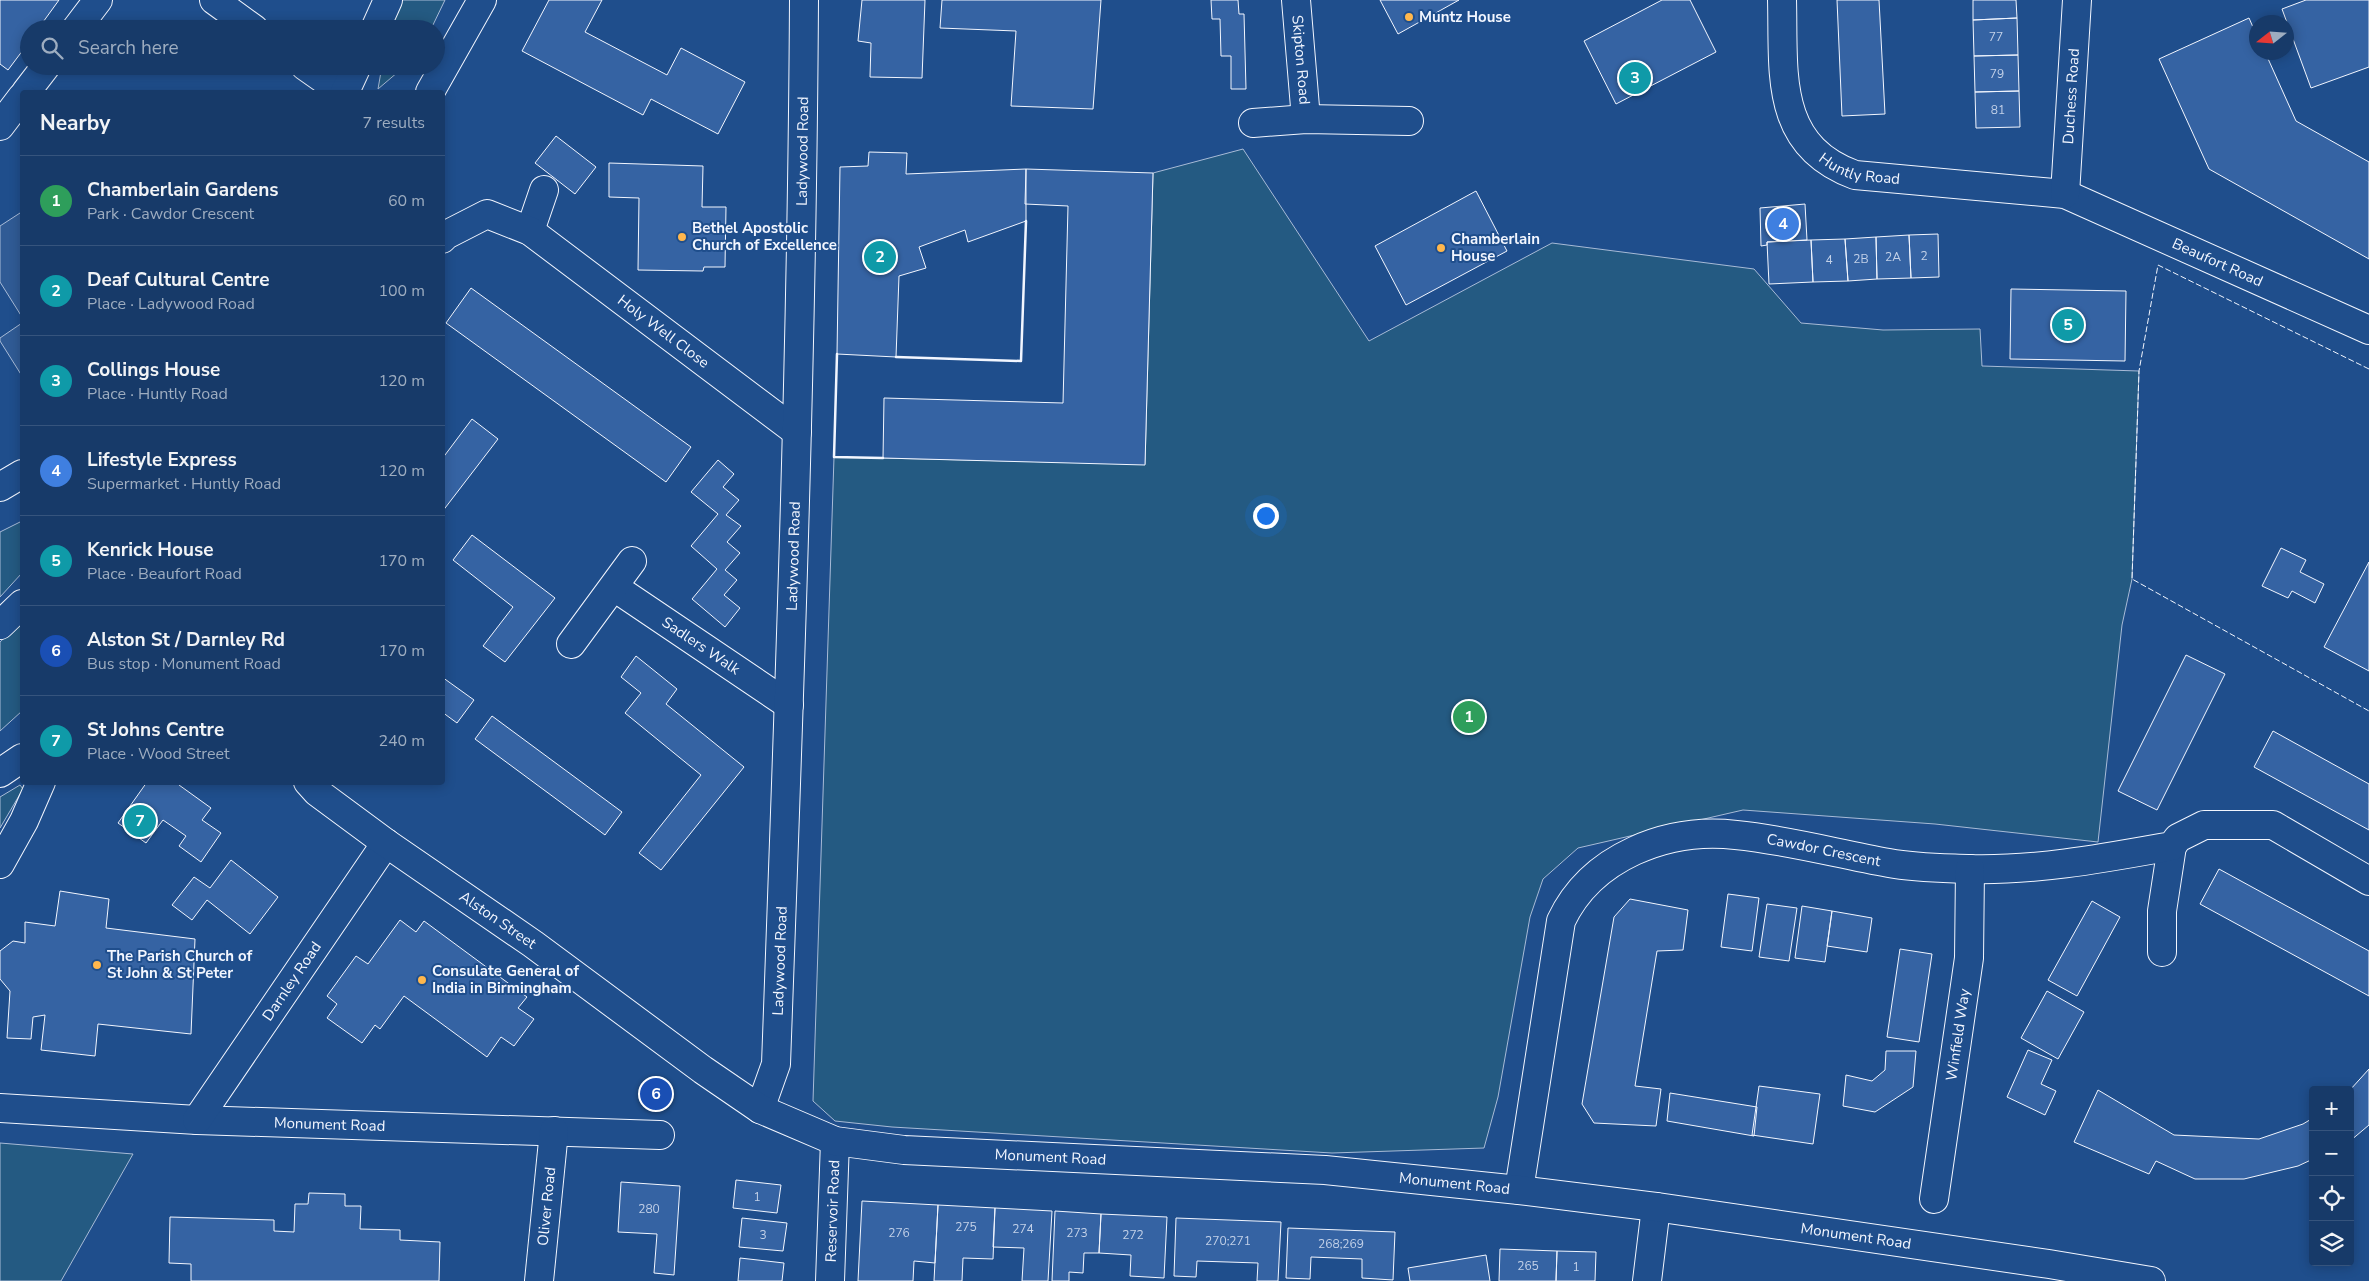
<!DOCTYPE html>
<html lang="en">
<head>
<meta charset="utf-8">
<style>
  :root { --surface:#173a69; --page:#20416f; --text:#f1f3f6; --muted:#9eadc0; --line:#36547d; --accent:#bca0f2 }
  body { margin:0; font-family:"Nunito Sans",sans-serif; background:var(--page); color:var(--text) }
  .controls { position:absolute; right:15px; bottom:15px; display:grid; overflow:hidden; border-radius:5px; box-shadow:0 2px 12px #0003 }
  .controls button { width:45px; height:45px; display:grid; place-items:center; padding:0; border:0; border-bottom:1px solid var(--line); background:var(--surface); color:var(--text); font:25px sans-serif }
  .compass { position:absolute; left:2249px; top:15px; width:45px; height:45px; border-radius:50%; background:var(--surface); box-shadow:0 2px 12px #0003; rotate:253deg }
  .you { position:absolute; left:1265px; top:515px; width:18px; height:18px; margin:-12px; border:4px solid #fff; border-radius:50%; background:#1a73e8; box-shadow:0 0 0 8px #1a73e833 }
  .badge { display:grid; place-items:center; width:32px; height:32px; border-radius:50%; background:var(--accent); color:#fff; font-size:16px; font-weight:700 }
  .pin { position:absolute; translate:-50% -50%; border:2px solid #fff; box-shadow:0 1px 5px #0006 }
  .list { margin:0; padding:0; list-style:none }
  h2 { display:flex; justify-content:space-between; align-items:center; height:65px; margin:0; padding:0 20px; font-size:21px }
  h2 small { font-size:16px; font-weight:400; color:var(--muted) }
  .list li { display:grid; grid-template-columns:32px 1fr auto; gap:15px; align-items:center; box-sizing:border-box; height:90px; padding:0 20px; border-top:1px solid var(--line) }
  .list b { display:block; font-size:19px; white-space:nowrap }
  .list p { margin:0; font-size:16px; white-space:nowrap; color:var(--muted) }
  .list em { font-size:16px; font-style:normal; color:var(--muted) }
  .icon { flex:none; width:28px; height:28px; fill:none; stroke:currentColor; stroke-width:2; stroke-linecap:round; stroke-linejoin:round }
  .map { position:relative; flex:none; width:2369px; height:1281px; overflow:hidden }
  .search { position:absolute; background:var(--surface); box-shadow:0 2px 12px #0003; left:20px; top:20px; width:425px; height:55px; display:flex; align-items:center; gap:12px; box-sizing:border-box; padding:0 18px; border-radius:28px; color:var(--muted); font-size:19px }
  .panel { position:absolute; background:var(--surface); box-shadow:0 2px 12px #0003; left:20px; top:90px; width:425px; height:695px; border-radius:5px }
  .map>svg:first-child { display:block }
  .green { fill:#245a82; stroke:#a8bbd7 }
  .parking { fill:#305b95; stroke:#a8bbd7 }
  .building { fill:#3563a3; stroke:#f2f6ff }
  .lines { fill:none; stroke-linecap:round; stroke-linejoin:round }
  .minor-casing { stroke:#f2f6ff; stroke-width:30 }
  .major-casing { stroke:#f2f6ff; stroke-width:30 }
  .highway-casing { stroke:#f2f6ff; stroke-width:30 }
  .minor { stroke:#1f4e8c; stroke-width:28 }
  .major { stroke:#1f4e8c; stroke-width:28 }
  .highway { stroke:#1f4e8c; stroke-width:28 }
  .fence { stroke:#f2f6ff; stroke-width:1; stroke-dasharray:6 2.5; stroke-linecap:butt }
  .wall { stroke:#f2f6ff; stroke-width:2.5 }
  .poi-dot { fill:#ffb74d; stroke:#1f4e8c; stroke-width:2 }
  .labels { text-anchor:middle; stroke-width:4; stroke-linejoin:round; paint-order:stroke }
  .number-label { font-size:12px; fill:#c3d1e8 }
  .poi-label { font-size:15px; font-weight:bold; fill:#f2f6ff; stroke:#1f4e8c; text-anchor:start }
  .street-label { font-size:15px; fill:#f2f6ff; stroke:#1f4e8c }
</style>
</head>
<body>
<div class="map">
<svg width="2369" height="1281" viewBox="0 0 2369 1281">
  <rect width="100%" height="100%" fill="#1f4e8c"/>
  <path class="green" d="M 400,0 L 445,0 L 431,29 L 390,29 Z
    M 382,66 L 405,66 L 378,89 Z
    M 1243,149 L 1369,341 L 1552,243 L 1754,269 L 1801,323 L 1883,330 L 1980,329 L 1982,366 L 2139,371 L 2132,579 L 2122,625 L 2098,842 L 1935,824 L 1743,810 L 1578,848 L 1543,879 L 1530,917 L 1498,1097 L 1484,1148 L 1332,1153 L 892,1127 L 835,1121 L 813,1101 L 834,457 L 1145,464 L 1153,173 Z
    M 22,521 L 22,573 L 0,597 L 0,532 Z
    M 22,621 L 22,711 L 0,731 L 0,642 Z
    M 20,785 L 23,789 L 0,828 L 0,797 Z
    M 0,1143 L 133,1154 L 61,1281 L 0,1281 Z"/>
  <path class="parking" d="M 20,213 L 22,216 L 22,317 L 0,282 L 0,226 Z
    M 22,323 L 22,376 L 0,341 L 0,338 Z"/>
  <path class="building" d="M 0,0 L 59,0 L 38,29 L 29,29 L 29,42 L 8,70 L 0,64 Z
    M 549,0 L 602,0 L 585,32 L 667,75 L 681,48 L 745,82 L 718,134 L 651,99 L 643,115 L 522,51 Z
    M 862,0 L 925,0 L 922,78 L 870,77 L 871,43 L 858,41 Z
    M 942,0 L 1101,0 L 1093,109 L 1011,106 L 1016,31 L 940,28 Z
    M 1211,0 L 1238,0 L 1239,14 L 1244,14 L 1246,89 L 1231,89 L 1231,56 L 1221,56 L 1220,19 L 1212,19 Z
    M 1380,0 L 1459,0 L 1398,34 Z
    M 1662,0 L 1690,0 L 1716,52 L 1616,104 L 1584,41 Z
    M 1837,0 L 1879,0 L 1885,114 L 1842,116 Z
    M 1973,0 L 2016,0 L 2017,18 L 1973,20 Z
    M 2306,0 L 2369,0 L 2369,67 L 2311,88 L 2282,9 Z
    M 2017,18 L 2018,55 L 1974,56 L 1973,20 Z
    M 2249,18 L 2256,34 L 2256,52 L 2265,52 L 2296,121 L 2369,162 L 2369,259 L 2209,169 L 2159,59 Z
    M 2018,55 L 2019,91 L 1975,92 L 1974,56 Z
    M 2019,91 L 2020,127 L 1976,128 L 1975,92 Z
    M 556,136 L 596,167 L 575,194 L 535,163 Z
    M 869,152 L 907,153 L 906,174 L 1026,169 L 1026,221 L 968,242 L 965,230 L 919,247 L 926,268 L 899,276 L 896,357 L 837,354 L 840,167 L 868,166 Z
    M 609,163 L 703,166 L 702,207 L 726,207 L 725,267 L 704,267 L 703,271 L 638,270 L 639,198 L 609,197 Z
    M 1026,169 L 1153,173 L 1145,465 L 883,458 L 884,398 L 1063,403 L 1068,206 L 1025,204 Z
    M 1476,191 L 1507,251 L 1406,305 L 1375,246 Z
    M 1805,204 L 1807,240 L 1767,242 L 1767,245 L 1761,246 L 1760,208 Z
    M 1938,234 L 1939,277 L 1911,278 L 1909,235 Z
    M 1909,235 L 1911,278 L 1877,279 L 1876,237 Z
    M 1876,237 L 1877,279 L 1848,281 L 1845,239 Z
    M 1845,239 L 1848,281 L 1813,282 L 1811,240 Z
    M 1811,240 L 1813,282 L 1769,284 L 1767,242 Z
    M 471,288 L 691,447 L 666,482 L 446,323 Z
    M 2011,289 L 2126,291 L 2125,361 L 2010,359 Z
    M 472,419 L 498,439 L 442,512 L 442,459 Z
    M 718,460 L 734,474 L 723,487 L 739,500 L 726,515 L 741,526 L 727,542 L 740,553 L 725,570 L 737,580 L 724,595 L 740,608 L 725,627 L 692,599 L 717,569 L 691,546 L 718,514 L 691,492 Z
    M 472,535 L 555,598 L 505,662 L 483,646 L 513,607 L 453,560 Z
    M 2281,548 L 2306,560 L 2300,572 L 2324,584 L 2315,603 L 2292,591 L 2288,598 L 2262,586 Z
    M 2369,562 L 2369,671 L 2324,647 Z
    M 2186,655 L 2225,674 L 2157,810 L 2118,791 Z
    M 636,656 L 677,689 L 666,704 L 744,767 L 661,870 L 639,853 L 701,775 L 625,713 L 641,693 L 621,677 Z
    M 442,677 L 474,700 L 457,723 L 442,712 Z
    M 492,716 L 622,812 L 605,835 L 475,739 Z
    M 2273,731 L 2369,784 L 2369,830 L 2254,767 Z
    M 147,782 L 181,782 L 179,785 L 211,808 L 202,820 L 221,833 L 201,862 L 179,846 L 186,836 L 163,820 L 146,843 L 118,823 Z
    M 231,860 L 278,897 L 250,934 L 207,900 L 192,920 L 172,905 L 194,877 L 210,888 Z
    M 2219,869 L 2369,951 L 2369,996 L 2200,904 Z
    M 60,891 L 109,899 L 106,928 L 195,939 L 191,1034 L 98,1024 L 95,1056 L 41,1050 L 45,1015 L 33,1017 L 31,1039 L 7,1038 L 10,991 L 0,979 L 0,951 L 13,941 L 25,943 L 25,922 L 55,926 Z
    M 1728,894 L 1759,898 L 1752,951 L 1721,947 Z
    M 1630,899 L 1688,910 L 1683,950 L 1657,951 L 1635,1086 L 1661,1089 L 1656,1126 L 1594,1123 L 1582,1104 L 1614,917 Z
    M 2092,901 L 2120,917 L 2077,996 L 2048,980 Z
    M 1767,904 L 1797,908 L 1789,961 L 1759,957 Z
    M 1802,906 L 1832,911 L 1825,962 L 1795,958 Z
    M 1832,911 L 1872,918 L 1867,952 L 1827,946 Z
    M 400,920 L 416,932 L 424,921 L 527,997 L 518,1008 L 534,1019 L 514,1046 L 501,1037 L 487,1057 L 404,996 L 380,1029 L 375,1025 L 362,1043 L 327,1018 L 337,1004 L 327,996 L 356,956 L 368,964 Z
    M 1900,949 L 1932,954 L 1919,1042 L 1887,1037 Z
    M 2047,991 L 2084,1012 L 2058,1059 L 2021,1038 Z
    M 2028,1050 L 2052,1060 L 2041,1084 L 2056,1091 L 2045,1115 L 2007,1097 Z
    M 1886,1051 L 1916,1051 L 1913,1087 L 1875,1112 L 1843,1106 L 1846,1075 L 1872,1081 L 1885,1070 Z
    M 2369,1069 L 2369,1125 L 2350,1141 L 2350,1090 Z
    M 1759,1086 L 1820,1094 L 1813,1144 L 1752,1135 Z
    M 2098,1090 L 2174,1135 L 2259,1139 L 2303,1124 L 2313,1118 L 2313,1159 L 2298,1166 L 2244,1179 L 2195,1179 L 2156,1161 L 2149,1174 L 2074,1142 Z
    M 1670,1093 L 1757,1107 L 1754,1136 L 1667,1121 Z
    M 736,1180 L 781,1185 L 777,1213 L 733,1208 Z
    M 621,1182 L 680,1186 L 674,1275 L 654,1273 L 657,1234 L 618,1232 Z
    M 309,1193 L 345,1194 L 345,1206 L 361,1206 L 360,1229 L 400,1230 L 400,1240 L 440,1242 L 439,1281 L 191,1281 L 191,1264 L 169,1263 L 170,1217 L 274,1220 L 274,1231 L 294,1232 L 295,1204 L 308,1204 Z
    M 862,1201 L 938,1205 L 935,1263 L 914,1261 L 913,1281 L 858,1281 Z
    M 938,1205 L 995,1208 L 993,1259 L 963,1258 L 962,1281 L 934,1281 Z
    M 995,1208 L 1052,1211 L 1048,1281 L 1022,1281 L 1024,1248 L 993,1247 Z
    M 1055,1211 L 1101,1214 L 1099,1253 L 1084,1253 L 1083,1273 L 1069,1272 L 1069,1281 L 1052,1281 Z
    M 1101,1214 L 1167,1217 L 1164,1278 L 1130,1276 L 1131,1255 L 1099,1253 Z
    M 742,1218 L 787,1223 L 783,1251 L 739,1247 Z
    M 1176,1218 L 1281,1222 L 1278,1281 L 1257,1281 L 1258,1263 L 1197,1261 L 1196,1277 L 1174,1276 Z
    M 1288,1228 L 1395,1232 L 1393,1280 L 1362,1278 L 1362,1259 L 1311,1257 L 1310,1279 L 1286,1278 Z
    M 1500,1249 L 1557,1251 L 1556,1281 L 1499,1281 Z
    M 1557,1251 L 1596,1252 L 1595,1281 L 1556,1281 Z
    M 1486,1255 L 1490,1281 L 1410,1281 L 1408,1268 Z
    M 740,1258 L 784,1263 L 782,1281 L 738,1281 Z"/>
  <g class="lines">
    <defs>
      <g id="minor">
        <path d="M 214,0 L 254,29"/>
        <path id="s1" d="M 1296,0 L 1306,119"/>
        <path id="s2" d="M 1782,0 C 1784,72 1773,145 1855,175 L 2065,194 L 2369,330"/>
        <path d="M 76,29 L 98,0"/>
        <path d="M 305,66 L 342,92"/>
        <path d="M 26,92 L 46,66"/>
        <path d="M 1253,123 L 1306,119 L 1409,121"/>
        <path d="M 0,126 L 22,97"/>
        <path id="s3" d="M 2065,194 L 2077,0"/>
        <path d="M 530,231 L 544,190"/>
        <path id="s4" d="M 442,239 L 446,235 L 487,214 L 530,231 L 797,432"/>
        <path id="s5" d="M 614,587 L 789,705"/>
        <path d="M 571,644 L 632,561"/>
        <path d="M 2162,952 L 2162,911 L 2172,846"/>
        <path id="s6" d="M 0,1108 L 197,1120 L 660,1135"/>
        <path id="s7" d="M 760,1109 L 776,1064 C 789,709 802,355 804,0"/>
        <path id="s8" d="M 197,1120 L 386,843"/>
        <path id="s9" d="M 1519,1190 L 1561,921 C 1591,857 1667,827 1736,835 C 1788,840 1838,854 1889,863 C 1915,868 1942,868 1968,869 C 2037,871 2105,858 2172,846 L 2178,838 L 2204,825 L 2273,825 L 2369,881"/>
        <path id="s10" d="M 1934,1199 L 1969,958 L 1970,869"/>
        <path id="s11" d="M 539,1281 L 554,1131"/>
        <path id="s12" d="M 830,1281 L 835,1141"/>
        <path d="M 1647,1281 L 1656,1207"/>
      </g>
      <g id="major">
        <path id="s13" d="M 308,782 L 317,792 L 386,843 L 533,944 L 703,1070 L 760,1109 L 835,1141 L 904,1150 L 1325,1170 L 1519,1190 L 1656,1207 L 2049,1264 L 2151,1281"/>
        <path d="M 0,864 L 24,821 L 41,782"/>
      </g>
      <path id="highway" d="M 375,29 L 388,0
        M 345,92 L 357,66
        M 430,92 L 482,0
        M 0,487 L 22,474
        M 0,625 L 22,604
        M 0,773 L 22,758"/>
    </defs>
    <use href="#minor" class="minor-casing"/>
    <use href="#major" class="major-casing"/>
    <use href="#highway" class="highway-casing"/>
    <use href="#minor" class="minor"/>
    <use href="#major" class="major"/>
    <use href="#highway" class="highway"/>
    <path class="fence" d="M 2369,369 L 2158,265 L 2139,371 L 2132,579 L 2369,711"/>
    <path class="wall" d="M 837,354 L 834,457 L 883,458
      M 896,357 L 1021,361 L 1026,221"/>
  </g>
  <g class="poi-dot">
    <circle cx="1409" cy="17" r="5"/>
    <circle cx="682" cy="237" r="5"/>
    <circle cx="1441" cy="248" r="5"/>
    <circle cx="97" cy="965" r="5"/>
    <circle cx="422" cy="980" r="5"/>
  </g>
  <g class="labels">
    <g class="number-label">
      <text x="1996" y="41">77</text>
      <text x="1997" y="78">79</text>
      <text x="1998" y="114">81</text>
      <text x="1924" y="260">2</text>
      <text x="1893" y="261">2A</text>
      <text x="1861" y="263">2B</text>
      <text x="1829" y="264">4</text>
      <text x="757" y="1201">1</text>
      <text x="649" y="1213">280</text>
      <text x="966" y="1231">275</text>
      <text x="1023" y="1233">274</text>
      <text x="899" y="1237">276</text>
      <text x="1077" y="1237">273</text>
      <text x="763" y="1239">3</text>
      <text x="1133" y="1239">272</text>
      <text x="1228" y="1245">270;271</text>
      <text x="1341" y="1248">268;269</text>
      <text x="1528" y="1270">265</text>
      <text x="1576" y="1271">1</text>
    </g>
    <g class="poi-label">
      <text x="1419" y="22">Muntz House</text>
      <text x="692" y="233">Bethel Apostolic<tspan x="692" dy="17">Church of Excellence</tspan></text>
      <text x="1451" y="244">Chamberlain<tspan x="1451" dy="17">House</tspan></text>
      <text x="107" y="961">The Parish Church of<tspan x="107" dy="17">St John &amp; St Peter</tspan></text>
      <text x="432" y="976">Consulate General of<tspan x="432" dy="17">India in Birmingham</tspan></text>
    </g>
    <g class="street-label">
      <text dy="5" stroke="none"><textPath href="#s1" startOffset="60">Skipton Road</textPath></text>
      <text dy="5" stroke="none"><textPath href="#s3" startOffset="98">Duchess Road</textPath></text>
      <text dy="5" stroke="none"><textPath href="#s7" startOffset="961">Ladywood Road</textPath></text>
      <text dy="5" stroke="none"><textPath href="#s2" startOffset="209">Huntly Road</textPath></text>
      <text dy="5" stroke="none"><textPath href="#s2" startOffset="584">Beaufort Road</textPath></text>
      <text dy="5" stroke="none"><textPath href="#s4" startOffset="265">Holy Well Close</textPath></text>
      <text dy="5" stroke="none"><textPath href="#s7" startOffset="556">Ladywood Road</textPath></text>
      <text dy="5" stroke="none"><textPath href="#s5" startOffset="105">Sadlers Walk</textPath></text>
      <text dy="5" stroke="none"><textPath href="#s9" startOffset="569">Cawdor Crescent</textPath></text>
      <text dy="5" stroke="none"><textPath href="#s13" startOffset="235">Alston Street</textPath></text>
      <text dy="5" stroke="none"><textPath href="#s7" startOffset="151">Ladywood Road</textPath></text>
      <text dy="5" stroke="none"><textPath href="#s8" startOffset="168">Darnley Road</textPath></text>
      <text dy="5" stroke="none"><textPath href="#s10" startOffset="166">Winfield Way</textPath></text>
      <text dy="5" stroke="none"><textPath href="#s6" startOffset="330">Monument Road</textPath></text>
      <text dy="5" stroke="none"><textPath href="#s13" startOffset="856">Monument Road</textPath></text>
      <text dy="5" stroke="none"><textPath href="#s13" startOffset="1261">Monument Road</textPath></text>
      <text dy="5" stroke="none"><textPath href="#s11" startOffset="75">Oliver Road</textPath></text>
      <text dy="5" stroke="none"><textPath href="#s12" startOffset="70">Reservoir Road</textPath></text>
      <text dy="5" stroke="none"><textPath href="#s13" startOffset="1666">Monument Road</textPath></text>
    </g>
  </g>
</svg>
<div class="controls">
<button>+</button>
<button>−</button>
<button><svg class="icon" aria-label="locate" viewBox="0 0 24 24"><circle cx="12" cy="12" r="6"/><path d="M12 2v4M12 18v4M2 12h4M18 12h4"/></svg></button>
<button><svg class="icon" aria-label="layers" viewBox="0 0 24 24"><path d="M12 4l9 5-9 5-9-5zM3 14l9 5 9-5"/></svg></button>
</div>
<svg class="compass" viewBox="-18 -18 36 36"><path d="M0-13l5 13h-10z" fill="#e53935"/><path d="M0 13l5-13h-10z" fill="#9eadc0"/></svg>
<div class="you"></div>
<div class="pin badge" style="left:1469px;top:717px;background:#2e9e5b">1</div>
<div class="pin badge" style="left:880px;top:257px;background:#0f9aa8">2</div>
<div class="pin badge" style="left:1635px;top:78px;background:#0f9aa8">3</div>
<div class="pin badge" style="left:1783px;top:224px;background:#3f7fe0">4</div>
<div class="pin badge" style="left:2068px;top:325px;background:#0f9aa8">5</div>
<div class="pin badge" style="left:656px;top:1094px;background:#1a4fb4">6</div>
<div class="pin badge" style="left:140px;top:821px;background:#0f9aa8">7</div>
<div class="search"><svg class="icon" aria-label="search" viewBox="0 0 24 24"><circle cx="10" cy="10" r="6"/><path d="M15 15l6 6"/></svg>Search here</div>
<section class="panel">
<h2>Nearby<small>7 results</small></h2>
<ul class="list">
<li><span class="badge" style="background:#2e9e5b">1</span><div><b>Chamberlain Gardens</b><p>Park · Cawdor Crescent</p></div><em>60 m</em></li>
<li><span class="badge" style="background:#0f9aa8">2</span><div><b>Deaf Cultural Centre</b><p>Place · Ladywood Road</p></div><em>100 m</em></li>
<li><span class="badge" style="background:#0f9aa8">3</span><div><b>Collings House</b><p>Place · Huntly Road</p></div><em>120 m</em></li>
<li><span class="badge" style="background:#3f7fe0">4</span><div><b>Lifestyle Express</b><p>Supermarket · Huntly Road</p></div><em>120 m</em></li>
<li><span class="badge" style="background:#0f9aa8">5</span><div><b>Kenrick House</b><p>Place · Beaufort Road</p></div><em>170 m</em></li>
<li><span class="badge" style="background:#1a4fb4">6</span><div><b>Alston St / Darnley Rd</b><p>Bus stop · Monument Road</p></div><em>170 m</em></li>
<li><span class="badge" style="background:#0f9aa8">7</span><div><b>St Johns Centre</b><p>Place · Wood Street</p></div><em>240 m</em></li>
</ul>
</section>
</div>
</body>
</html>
